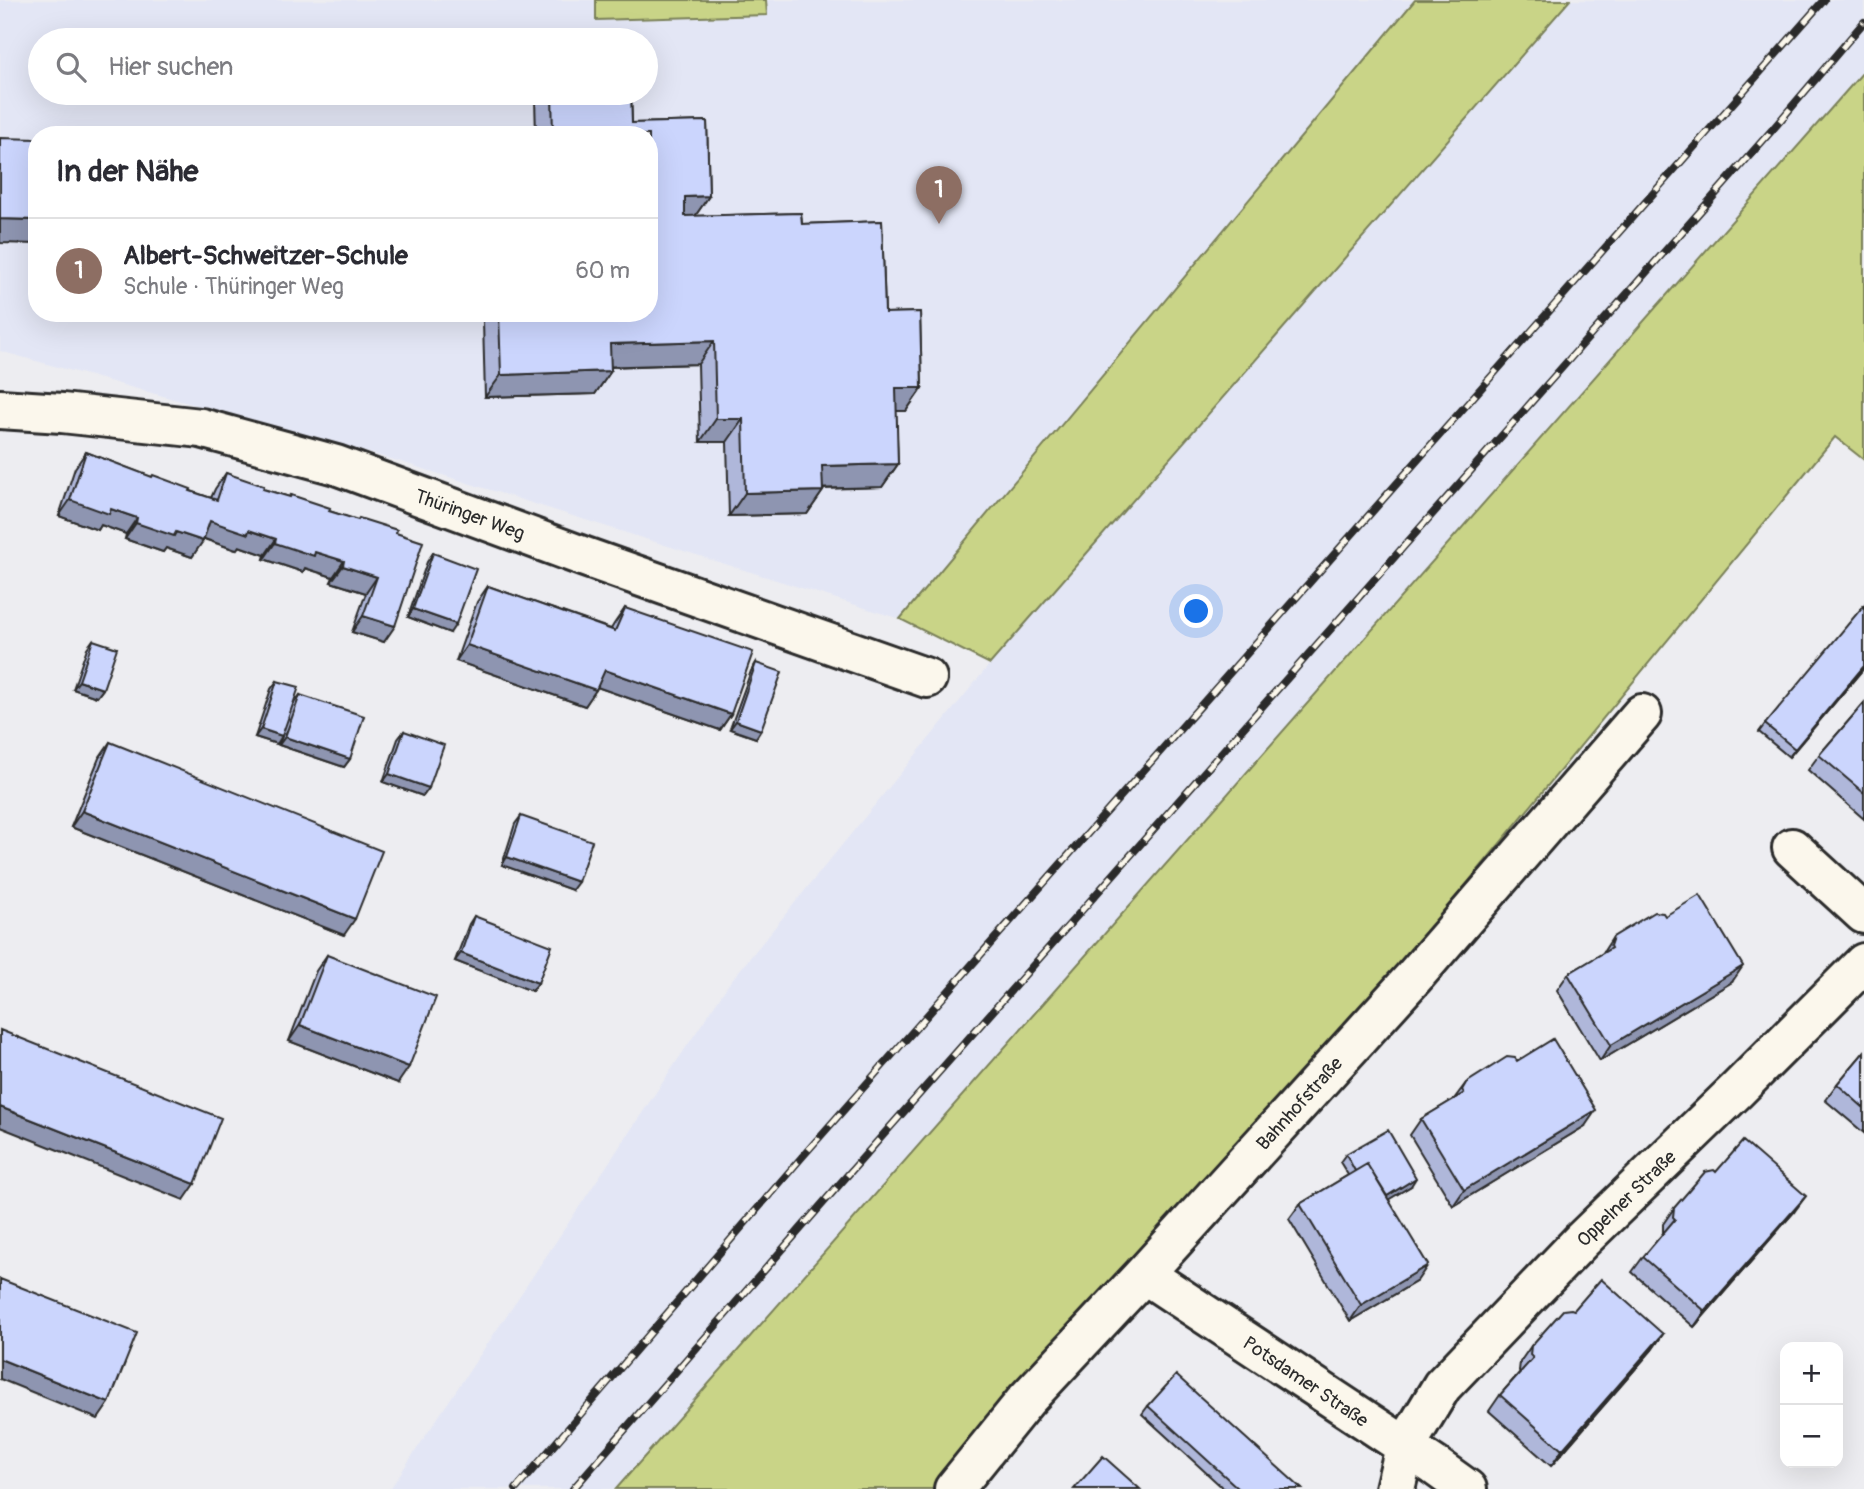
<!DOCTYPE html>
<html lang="de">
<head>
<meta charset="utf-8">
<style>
  :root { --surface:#fff; --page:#f2f2f3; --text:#2b2b33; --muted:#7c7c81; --line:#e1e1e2; --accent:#d1495b }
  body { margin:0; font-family:Pangolin,sans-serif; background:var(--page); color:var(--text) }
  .controls { position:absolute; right:21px; bottom:21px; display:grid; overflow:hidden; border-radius:14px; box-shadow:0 7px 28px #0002 }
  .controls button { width:63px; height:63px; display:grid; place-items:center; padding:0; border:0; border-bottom:2px solid var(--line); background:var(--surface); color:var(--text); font:35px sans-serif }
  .you { position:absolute; left:1197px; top:612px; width:24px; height:24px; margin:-18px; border:5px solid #fff; border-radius:50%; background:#1a73e8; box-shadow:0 0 0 10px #1a73e833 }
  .badge { display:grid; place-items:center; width:46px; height:46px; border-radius:50%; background:var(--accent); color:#fff; font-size:23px; font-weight:700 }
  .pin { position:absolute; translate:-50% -58px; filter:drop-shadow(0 2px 4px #0008) }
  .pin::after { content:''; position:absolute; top:37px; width:24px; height:21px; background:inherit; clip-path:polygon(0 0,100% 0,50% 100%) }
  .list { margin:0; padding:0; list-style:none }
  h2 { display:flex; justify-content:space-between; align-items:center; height:91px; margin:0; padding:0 28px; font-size:30px }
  h2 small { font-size:23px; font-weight:400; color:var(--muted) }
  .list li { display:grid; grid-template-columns:46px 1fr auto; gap:21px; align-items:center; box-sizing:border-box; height:105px; padding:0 28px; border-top:2px solid var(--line) }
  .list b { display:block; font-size:26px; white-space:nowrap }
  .list p { margin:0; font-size:23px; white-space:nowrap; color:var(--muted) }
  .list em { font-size:23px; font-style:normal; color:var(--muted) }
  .icon { flex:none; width:38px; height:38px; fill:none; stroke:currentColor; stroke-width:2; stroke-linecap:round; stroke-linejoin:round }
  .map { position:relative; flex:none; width:1864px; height:1489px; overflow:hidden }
  .search { position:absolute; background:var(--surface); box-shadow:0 7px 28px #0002; left:28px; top:28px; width:630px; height:77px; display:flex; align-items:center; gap:18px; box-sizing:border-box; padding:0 24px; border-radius:38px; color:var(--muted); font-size:26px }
  .panel { position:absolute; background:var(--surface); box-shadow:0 7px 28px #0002; left:28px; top:126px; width:630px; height:196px; border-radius:28px }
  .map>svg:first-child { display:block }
  .built { fill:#e3e6f5; fill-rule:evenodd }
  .green { fill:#c9d487; stroke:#7a8059; stroke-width:2 }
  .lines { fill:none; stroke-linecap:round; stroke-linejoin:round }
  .minor-casing { stroke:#2b2b2b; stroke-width:44 }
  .minor { stroke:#fbf7ec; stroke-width:38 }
  .rail-casing { stroke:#2b2b2b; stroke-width:8 }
  .rail { stroke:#fbf7ec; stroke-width:5; stroke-dasharray:16; stroke-linecap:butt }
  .wall { fill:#afb7da; stroke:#2b2b2b; stroke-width:2 }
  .shaded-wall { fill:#8e95b1; stroke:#2b2b2b; stroke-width:2 }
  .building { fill:#cbd5fd; stroke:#2b2b2b; stroke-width:2 }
  .labels { text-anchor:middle; stroke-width:6; stroke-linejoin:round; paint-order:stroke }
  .street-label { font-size:19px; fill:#2b2b2b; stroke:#fbf7ec }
</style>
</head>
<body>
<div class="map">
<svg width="1864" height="1489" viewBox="0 0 1864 1489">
  <rect width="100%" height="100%" fill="#ededf1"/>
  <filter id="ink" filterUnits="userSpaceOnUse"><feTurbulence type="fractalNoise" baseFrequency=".0143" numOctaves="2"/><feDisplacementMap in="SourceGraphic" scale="14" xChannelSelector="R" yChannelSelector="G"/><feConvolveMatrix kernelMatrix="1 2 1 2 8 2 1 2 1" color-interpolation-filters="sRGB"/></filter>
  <g filter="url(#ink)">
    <path class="built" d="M 0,0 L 1415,0 L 900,619 L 398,461 L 0,351 ZM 40,40 L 646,40 L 646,93 L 40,93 ZM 37,135 L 649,135 L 649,313 L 37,313 Z
      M 1570,0 L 1864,0 L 1864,71 L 616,1489 L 390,1489 L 730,982 L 990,664 Z"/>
    <path class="green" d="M 596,0 L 766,0 L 767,15 L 596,20 Z
      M 1415,0 L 1570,0 L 990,664 L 900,619 Z
      M 1864,71 L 1864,460 L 1835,437 L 1286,1103 L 1011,1396 L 933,1489 L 616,1489 Z"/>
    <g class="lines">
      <defs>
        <path id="minor" d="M 0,409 L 62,413 L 201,428 L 336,465 L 585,557 L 927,678
          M 1792,848 L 1864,914
          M 1144,1274 L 1435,1466 L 1467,1489
          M 954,1489 L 1026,1400 L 1144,1274 L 1413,978 L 1642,714
          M 1395,1489 L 1405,1447 L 1442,1386 L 1582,1240 L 1737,1090 L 1864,963"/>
      </defs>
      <use href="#minor" class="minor-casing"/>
      <use href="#minor" class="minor"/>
      <defs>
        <path id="rail" d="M 516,1489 L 802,1157 L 1824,0
          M 573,1489 L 838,1186 L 1773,129 L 1864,22"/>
      </defs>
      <use href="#rail" class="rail-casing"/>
      <use href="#rail" class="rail"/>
    </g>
    <path class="wall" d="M 539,93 L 631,93 L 632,123 L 707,121 L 709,196 L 695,216 L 801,213 L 802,224 L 882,221 L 885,313 L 920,312 L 922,388 L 906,411 L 896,411 L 898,464 L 882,487 L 823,489 L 823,491 L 807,514 L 729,516 L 727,442 L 700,442 L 698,364 L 611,367 L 611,371 L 595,394 L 485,397 L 483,321 L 488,313 L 649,313 L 649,135 L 536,135 L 535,98 Z
      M 86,452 L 151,477 L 211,498 L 215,489 L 226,473 L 263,489 L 289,497 L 291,495 L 329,511 L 396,533 L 384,642 L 352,632 L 366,593 L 331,582 L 333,577 L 305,568 L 303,572 L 264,559 L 265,555 L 239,546 L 236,550 L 204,539 L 192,557 L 166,548 L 163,552 L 125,539 L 126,534 L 101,525 L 98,530 L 59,516 L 75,468 Z
      M 433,553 L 450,633 L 408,617 L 427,562 Z
      M 488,586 L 611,629 L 614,624 L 625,608 L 731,714 L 720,730 L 597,687 L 585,706 L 456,661 L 477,602 Z
      M 93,640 L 103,689 L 97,697 L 73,689 L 87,648 Z
      M 756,663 L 756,738 L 730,729 L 751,671 Z
      M 1864,668 L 1789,757 L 1759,732 L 1765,724 Z
      M 277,681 L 294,703 L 300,695 L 350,759 L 344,767 L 279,745 L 282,736 L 277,744 L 255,737 L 271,689 Z
      M 1864,703 L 1864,819 L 1808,770 L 1819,755 Z
      M 404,731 L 429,788 L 423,796 L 383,782 L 398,739 Z
      M 110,742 L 344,935 L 71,827 L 99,758 Z
      M 521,816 L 572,890 L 502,865 L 515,824 Z
      M 474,916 L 538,983 L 532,991 L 455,961 L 469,924 Z
      M 1613,937 L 1732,982 L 1600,1061 L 1557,990 L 1568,974 L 1602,954 Z
      M 327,955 L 398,1083 L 289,1041 L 316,971 Z
      M 1864,1052 L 1864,1133 L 1825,1100 L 1837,1084 Z
      M 1517,1061 L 1585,1126 L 1453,1206 L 1410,1135 L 1421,1119 L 1454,1099 L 1466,1083 Z
      M 1346,1154 L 1411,1186 L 1389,1199 L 1417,1281 L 1350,1321 L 1289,1219 L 1300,1204 L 1348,1175 L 1340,1162 Z
      M 1716,1172 L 1794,1212 L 1694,1327 L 1632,1272 L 1643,1257 L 1663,1234 L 1663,1224 L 1674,1208 Z
      M 1574,1310 L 1663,1334 L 1652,1350 L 1551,1466 L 1489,1411 L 1500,1395 L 1520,1372 L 1519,1371 L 1520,1362 L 1531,1346 Z
      M 1148,1406 L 1302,1489 L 1224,1489 L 1142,1414 Z"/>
    <path class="shaded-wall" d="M 709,196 L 693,219 L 669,220 L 685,197 Z
      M 0,219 L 37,220 L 37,244 L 0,243 Z
      M 714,341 L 698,364 L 594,367 L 610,344 Z
      M 611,371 L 595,394 L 485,397 L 501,375 Z
      M 896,388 L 922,388 L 906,411 L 880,411 Z
      M 716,419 L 743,419 L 727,442 L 700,442 Z
      M 898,464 L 882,487 L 806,489 L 822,466 Z
      M 823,491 L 807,514 L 729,516 L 745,493 Z
      M 70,500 L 111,509 L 137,518 L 126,534 L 101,525 L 98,530 L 59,516 Z
      M 210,521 L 249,530 L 276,539 L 265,555 L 239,546 L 236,550 L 199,537 Z
      M 136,523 L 176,532 L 203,541 L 192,557 L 166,548 L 163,552 L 125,539 Z
      M 275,543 L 315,552 L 344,561 L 333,577 L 305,568 L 303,572 L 264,559 Z
      M 343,566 L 377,577 L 366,593 L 331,582 Z
      M 413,609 L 456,624 L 450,633 L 408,617 Z
      M 363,616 L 395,626 L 384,642 L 352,632 Z
      M 467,645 L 596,690 L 585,706 L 456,661 Z
      M 1864,666 L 1864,668 L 1789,757 L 1795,749 Z
      M 605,670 L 731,714 L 720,730 L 594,686 Z
      M 79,681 L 103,689 L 97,697 L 73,689 Z
      M 736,721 L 761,730 L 756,738 L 730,729 Z
      M 261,729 L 282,736 L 277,744 L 255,737 Z
      M 285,737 L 350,759 L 344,767 L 279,745 Z
      M 389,774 L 429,788 L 423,796 L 383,782 Z
      M 82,811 L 355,919 L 344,935 L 71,827 Z
      M 507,857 L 578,882 L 572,890 L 502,865 Z
      M 461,953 L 538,983 L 532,991 L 455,961 Z
      M 1743,966 L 1732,982 L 1600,1061 L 1611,1045 Z
      M 300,1025 L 409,1067 L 398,1083 L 289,1041 Z
      M 0,1107 L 195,1184 L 184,1200 L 0,1127 Z
      M 1596,1110 L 1585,1126 L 1453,1206 L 1464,1190 Z
      M 1416,1178 L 1411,1186 L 1373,1209 L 1379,1201 Z
      M 1806,1196 L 1794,1212 L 1694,1327 L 1705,1311 Z
      M 1428,1265 L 1417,1281 L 1350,1321 L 1361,1305 Z
      M 1663,1334 L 1652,1350 L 1551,1466 L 1562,1450 Z
      M 0,1359 L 109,1403 L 98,1419 L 0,1379 Z"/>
    <path class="building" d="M 552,93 L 631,93 L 632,123 L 707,121 L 709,196 L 685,197 L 685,216 L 801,213 L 802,224 L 882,221 L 885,313 L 920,312 L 922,388 L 896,388 L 898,464 L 822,466 L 823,491 L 745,493 L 743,419 L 716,419 L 714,341 L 610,344 L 611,371 L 501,375 L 499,313 L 649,313 L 649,135 L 553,135 Z
      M 0,138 L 37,139 L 37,220 L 0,219 Z
      M 86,452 L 152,477 L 153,475 L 191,489 L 190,491 L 217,500 L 226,473 L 264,486 L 263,489 L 290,497 L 291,495 L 330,508 L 329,511 L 358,520 L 359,518 L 397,530 L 396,533 L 423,542 L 395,626 L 363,616 L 377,577 L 343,566 L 344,561 L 315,552 L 314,556 L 275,543 L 276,539 L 249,530 L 248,534 L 210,521 L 203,541 L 176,532 L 174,536 L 136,523 L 137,518 L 111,509 L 109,514 L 70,500 Z
      M 433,553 L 476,569 L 456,624 L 413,609 Z
      M 488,586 L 615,631 L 625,608 L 753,652 L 731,714 L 605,670 L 596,690 L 467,645 Z
      M 1864,605 L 1864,666 L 1795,749 L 1765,724 Z
      M 93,640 L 117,648 L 103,689 L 79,681 Z
      M 756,663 L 782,672 L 761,730 L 736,721 Z
      M 277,681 L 299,687 L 282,736 L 261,729 Z
      M 300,695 L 364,716 L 350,759 L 285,737 Z
      M 1864,703 L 1864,793 L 1819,755 Z
      M 404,731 L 444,745 L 429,788 L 389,774 Z
      M 110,742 L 382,851 L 355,919 L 82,811 Z
      M 521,816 L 592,841 L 578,882 L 507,857 Z
      M 1700,895 L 1743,966 L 1611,1045 L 1568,974 L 1611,948 L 1610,946 L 1613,937 L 1654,912 L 1663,913 L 1665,916 Z
      M 474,916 L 552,946 L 538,983 L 461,953 Z
      M 327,955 L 436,997 L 409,1067 L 300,1025 Z
      M 0,1030 L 221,1118 L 195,1184 L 0,1107 Z
      M 1553,1039 L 1596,1110 L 1464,1190 L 1421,1119 L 1464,1093 L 1462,1090 L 1466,1083 L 1507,1057 L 1515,1058 L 1517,1061 Z
      M 1864,1052 L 1864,1108 L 1837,1084 Z
      M 1388,1130 L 1416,1178 L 1387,1196 L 1367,1164 L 1355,1171 L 1346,1154 Z
      M 1743,1141 L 1806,1196 L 1705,1311 L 1643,1257 L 1675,1219 L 1673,1217 L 1674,1208 L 1705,1172 L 1714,1170 L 1716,1172 Z
      M 1367,1164 L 1428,1265 L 1361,1305 L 1300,1204 Z
      M 0,1279 L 137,1333 L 109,1403 L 0,1359 Z
      M 1601,1279 L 1663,1334 L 1562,1450 L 1500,1395 L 1533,1358 L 1530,1355 L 1531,1346 L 1563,1310 L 1571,1309 L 1574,1310 Z
      M 1176,1375 L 1302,1489 L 1239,1489 L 1148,1406 Z
      M 1103,1456 L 1140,1489 L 1074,1489 Z"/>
  </g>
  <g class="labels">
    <g class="street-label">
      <text transform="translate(470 514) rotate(20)" y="7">Thüringer Weg</text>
      <text transform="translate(1299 1103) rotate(-48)" y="7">Bahnhofstraße</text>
      <text transform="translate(1626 1198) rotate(-44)" y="7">Oppelner Straße</text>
      <text transform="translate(1306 1381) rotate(34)" y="7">Potsdamer Straße</text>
    </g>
  </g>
</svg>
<div class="controls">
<button>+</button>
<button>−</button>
</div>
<div class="you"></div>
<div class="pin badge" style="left:939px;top:224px;background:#8d6e63">1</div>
<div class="search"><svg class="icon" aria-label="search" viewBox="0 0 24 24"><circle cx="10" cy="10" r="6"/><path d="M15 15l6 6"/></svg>Hier suchen</div>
<section class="panel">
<h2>In der Nähe<small></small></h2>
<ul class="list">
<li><span class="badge" style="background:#8d6e63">1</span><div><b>Albert-Schweitzer-Schule</b><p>Schule · Thüringer Weg</p></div><em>60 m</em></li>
</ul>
</section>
</div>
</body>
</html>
